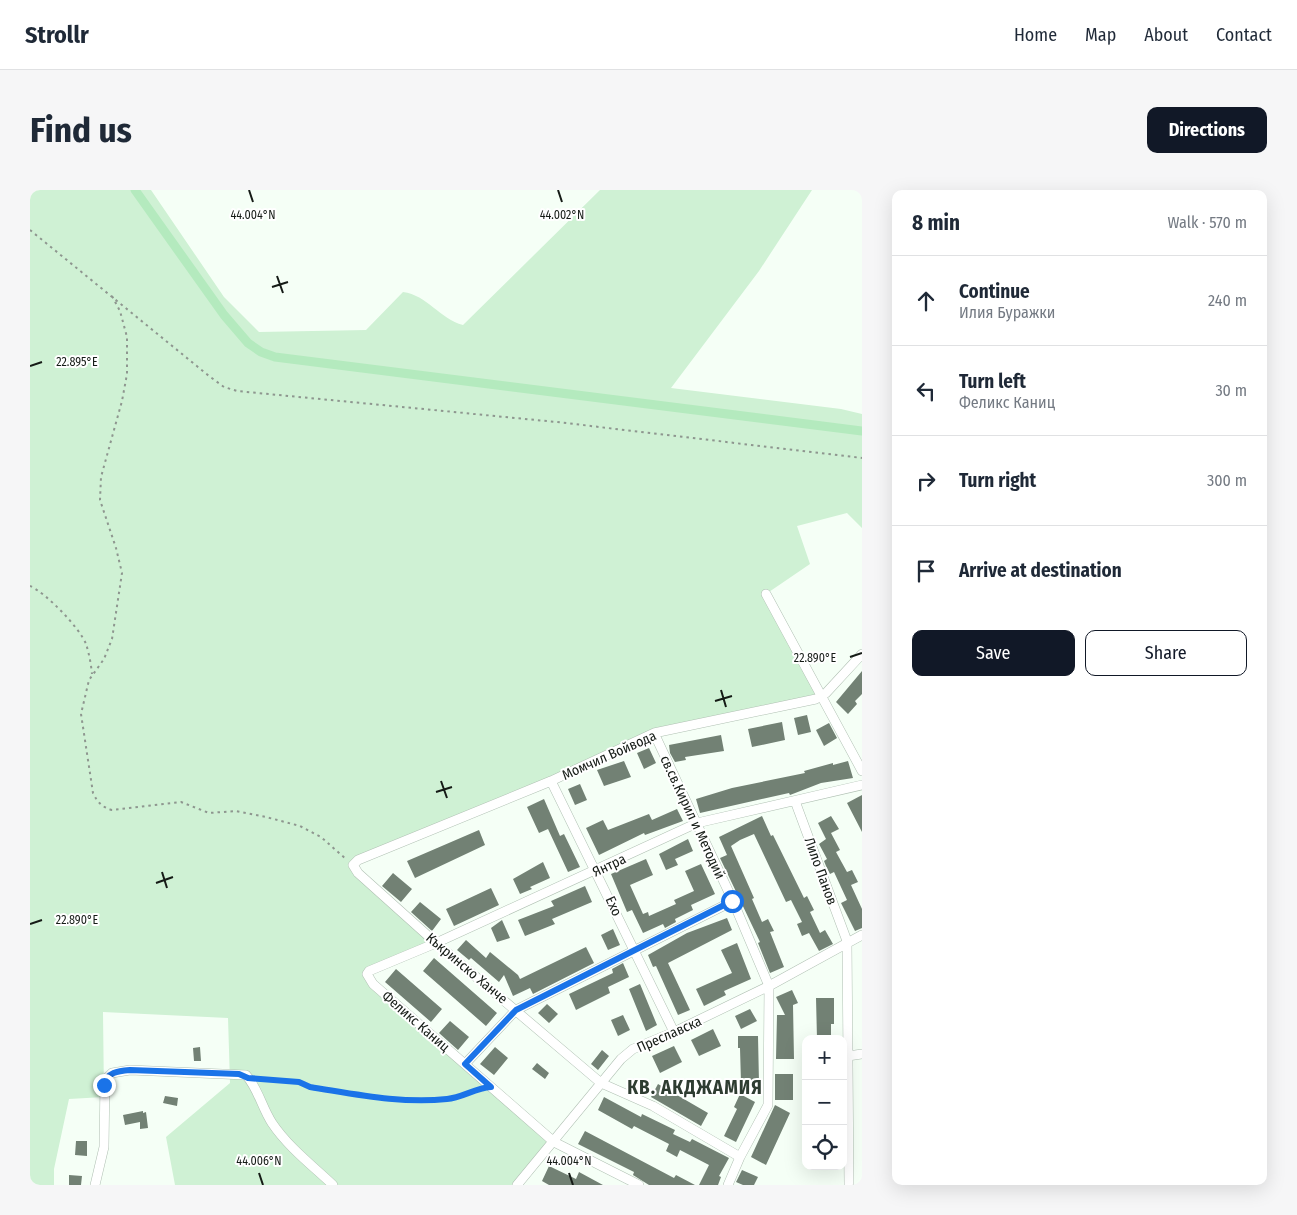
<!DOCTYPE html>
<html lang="en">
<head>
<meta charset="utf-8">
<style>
  :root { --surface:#fff; --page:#f6f6f7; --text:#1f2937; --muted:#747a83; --line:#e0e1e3; --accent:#111827 }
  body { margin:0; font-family:"Fira Sans Condensed",sans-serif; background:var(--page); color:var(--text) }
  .controls { position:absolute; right:15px; bottom:15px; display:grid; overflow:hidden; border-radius:10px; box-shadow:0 5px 20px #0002 }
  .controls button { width:45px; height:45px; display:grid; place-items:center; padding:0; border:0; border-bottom:1px solid var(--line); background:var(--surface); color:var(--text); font:25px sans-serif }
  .stop { position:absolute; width:15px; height:15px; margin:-11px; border:4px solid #1a73e8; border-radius:50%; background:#fff }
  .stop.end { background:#1a73e8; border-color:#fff; box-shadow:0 1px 5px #0008 }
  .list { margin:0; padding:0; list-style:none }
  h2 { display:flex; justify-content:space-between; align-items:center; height:65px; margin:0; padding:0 20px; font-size:21px }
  h2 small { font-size:16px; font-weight:400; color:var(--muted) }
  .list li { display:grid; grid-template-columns:32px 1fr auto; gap:15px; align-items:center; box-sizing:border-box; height:90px; padding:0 20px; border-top:1px solid var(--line) }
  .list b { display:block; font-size:19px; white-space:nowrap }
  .list p { margin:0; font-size:16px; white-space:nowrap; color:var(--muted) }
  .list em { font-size:16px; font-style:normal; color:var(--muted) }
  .actions { display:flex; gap:10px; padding:15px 20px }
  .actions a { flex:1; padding:11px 0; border:1px solid var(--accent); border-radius:10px; text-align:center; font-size:18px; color:var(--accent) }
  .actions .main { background:var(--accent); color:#fff }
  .icon { flex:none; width:28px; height:28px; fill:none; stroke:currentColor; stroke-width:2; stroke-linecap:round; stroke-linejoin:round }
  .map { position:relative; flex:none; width:832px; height:995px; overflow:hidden; border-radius:10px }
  header { display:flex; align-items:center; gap:30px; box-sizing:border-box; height:70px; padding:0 25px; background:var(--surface); border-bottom:1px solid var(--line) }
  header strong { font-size:24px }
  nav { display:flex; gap:28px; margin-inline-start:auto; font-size:18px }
  .intro { display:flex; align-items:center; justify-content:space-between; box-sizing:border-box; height:120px; padding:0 30px }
  h1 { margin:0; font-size:35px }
  .button { padding:12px 22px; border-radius:10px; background:var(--accent); color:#fff; font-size:18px; font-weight:700 }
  main { display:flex; gap:30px; padding:0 30px }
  aside { flex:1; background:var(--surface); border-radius:10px; box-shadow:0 5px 20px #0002 }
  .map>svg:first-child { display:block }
  .green { fill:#cff1d4 }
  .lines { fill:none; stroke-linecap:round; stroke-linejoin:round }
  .canal { stroke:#b4eabe; stroke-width:9 }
  .building { fill:#728174 }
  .minor-casing { stroke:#b0c0b3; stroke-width:10 }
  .path { stroke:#8e968f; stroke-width:2; stroke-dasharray:2.5 4; stroke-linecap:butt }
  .minor { stroke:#fff; stroke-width:9 }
  .route { stroke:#1a73e8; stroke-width:6 }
  .ticks { fill:none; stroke:#151b16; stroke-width:2 }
  .labels { text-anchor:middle; stroke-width:4; stroke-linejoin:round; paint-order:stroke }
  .street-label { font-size:14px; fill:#151b16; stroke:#fff }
  .district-label { font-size:19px; font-weight:bold; letter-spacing:1px; fill:#2e3c31; stroke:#fff }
  .ticks-label { font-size:12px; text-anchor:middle; fill:#151b16; stroke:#fff; stroke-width:4; stroke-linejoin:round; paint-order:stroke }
</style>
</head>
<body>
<header>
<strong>Strollr</strong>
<nav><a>Home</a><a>Map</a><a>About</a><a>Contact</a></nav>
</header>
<div class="intro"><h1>Find us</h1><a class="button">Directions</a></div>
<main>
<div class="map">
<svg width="832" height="995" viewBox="0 0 832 995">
  <rect width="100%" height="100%" fill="#f5fff6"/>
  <path class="green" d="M 0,0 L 121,0 L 194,107 L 229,142 L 336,140 L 373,102 C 397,105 410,129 433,135 L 570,0 L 782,0 L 729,81 L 641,198 L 811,219 L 832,224 L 832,338 L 817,323 L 767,336 L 780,374 L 736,404 L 791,506 L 642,538 L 323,675 L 406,753 L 337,784 L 524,952 L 487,995 L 145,995 L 136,947 L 200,893 L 198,828 L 73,822 L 74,907 L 39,909 L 24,979 L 24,995 L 0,995 Z"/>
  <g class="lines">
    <path class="canal" d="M 105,0 L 194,125 L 218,153 L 231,162 L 245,167 L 832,241"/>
  </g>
  <path class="building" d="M 832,481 L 832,504 L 825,511 L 827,514 L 818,524 L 806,512 Z
    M 777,525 L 781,542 L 768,545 L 764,528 Z
    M 752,532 L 755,550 L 722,557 L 718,539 Z
    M 799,533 L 807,548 L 794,556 L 786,540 Z
    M 691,545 L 694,561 L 655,567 L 656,570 L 645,572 L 640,563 L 639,555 Z
    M 619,558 L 626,573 L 614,579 L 607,563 Z
    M 594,571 L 601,587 L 574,596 L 567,580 Z
    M 818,571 L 823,588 L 791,593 L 760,605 L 759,603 L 670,623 L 666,609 L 702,598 L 775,583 L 774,581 L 803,573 L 803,575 Z
    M 550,594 L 557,610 L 545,615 L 538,599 Z
    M 832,605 L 832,642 L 817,613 Z
    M 514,609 L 530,646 L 534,644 L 550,677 L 538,682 L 518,639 L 509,643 L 497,617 Z
    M 647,619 L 653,631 L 615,645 L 614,643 L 569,665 L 556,638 L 573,630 L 578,640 L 619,624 L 622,630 Z
    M 732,626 L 741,646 L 743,645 L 774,708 L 777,706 L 784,720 L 780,722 L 790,743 L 795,740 L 803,754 L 789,761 L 779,743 L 772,746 L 767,734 L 772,732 L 761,710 L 756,712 L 724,644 L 710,650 L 701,656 L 724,708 L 722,709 L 732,732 L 738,729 L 744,741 L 740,742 L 754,777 L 740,783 L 728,753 L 730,752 L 690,668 L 697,665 L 689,647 Z
    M 801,626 L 809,639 L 801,643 L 810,660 L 806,662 L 817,682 L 822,680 L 828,692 L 821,695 L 832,719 L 832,738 L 825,741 L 811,713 L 817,710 L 804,682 L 800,684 L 796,676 L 794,671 L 797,669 L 789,654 L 796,649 L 788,633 Z
    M 449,640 L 455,655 L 385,688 L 377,671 Z
    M 658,649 L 663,661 L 645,669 L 648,675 L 636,680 L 629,664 Z
    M 616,669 L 623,685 L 600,695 L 613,724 L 618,722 L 619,726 L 646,714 L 644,710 L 664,701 L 655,681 L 671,674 L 685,704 L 661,715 L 663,720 L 645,729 L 646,732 L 635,738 L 633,734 L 613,743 L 602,720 L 597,722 L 581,684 Z
    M 513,672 L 520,688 L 500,697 L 502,699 L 490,704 L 483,689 Z
    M 363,683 L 382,699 L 371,712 L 352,696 Z
    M 555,696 L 562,712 L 522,729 L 525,734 L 495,746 L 488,730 L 524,716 L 521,711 Z
    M 461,698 L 469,715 L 424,736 L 416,719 Z
    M 390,712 L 411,729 L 402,741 L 381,722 Z
    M 697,728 L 702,740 L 638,773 L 660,820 L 648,825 L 626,776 L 623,777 L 618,765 L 657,743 Z
    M 472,730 L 480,748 L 467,752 L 461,738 Z
    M 583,739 L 590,755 L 578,760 L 571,745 Z
    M 436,750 L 456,768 L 460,762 L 488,785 L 490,789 L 556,757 L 564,773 L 503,804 L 500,798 L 483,806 L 474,785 L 469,792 L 441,768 L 439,770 L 427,760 Z
    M 707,753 L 721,789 L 694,801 L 696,805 L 674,816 L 666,799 L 702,783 L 691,760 Z
    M 404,768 L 467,823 L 456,836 L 393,781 Z
    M 593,773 L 599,787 L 578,797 L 580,803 L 546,820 L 539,804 L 583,783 L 582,779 Z
    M 366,779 L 412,819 L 401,832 L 355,792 Z
    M 610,794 L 627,835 L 616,841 L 599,799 Z
    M 762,800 L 768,813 L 763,815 L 764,869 L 746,869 L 747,825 L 755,825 L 746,807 Z
    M 786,808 L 804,808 L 804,834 L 801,834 L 801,849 L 787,849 Z
    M 517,814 L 528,824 L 519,833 L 508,823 Z
    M 720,819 L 727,831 L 711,839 L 705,826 Z
    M 593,825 L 600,840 L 588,846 L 581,830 Z
    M 420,831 L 439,847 L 428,860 L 409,843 Z
    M 683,839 L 691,856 L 669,866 L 661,850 Z
    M 708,846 L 728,846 L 729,893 L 711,893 L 710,858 L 708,858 Z
    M 644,856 L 652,872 L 630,883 L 622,866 Z
    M 170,857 L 171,871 L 164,871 L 163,858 Z
    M 465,857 L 478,868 L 464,885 L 450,874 Z
    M 572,860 L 579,866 L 568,880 L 561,874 Z
    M 507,873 L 519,883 L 515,889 L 502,879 Z
    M 745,884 L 763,884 L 763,910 L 745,910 Z
    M 628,894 L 678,923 L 671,936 L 621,907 Z
    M 710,904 L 725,912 L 706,952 L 694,946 L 707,919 L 704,917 Z
    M 135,906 L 148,908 L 147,916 L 133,913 Z
    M 574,907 L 611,927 L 612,924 L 645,940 L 643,944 L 660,952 L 662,949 L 699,968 L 689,986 L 691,987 L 688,995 L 669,995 L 679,975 L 650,960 L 647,967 L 636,961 L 639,954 L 604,936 L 602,939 L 568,920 Z
    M 745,915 L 760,923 L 736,975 L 721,967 Z
    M 113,921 L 113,923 L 116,922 L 118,938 L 110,939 L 110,932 L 95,935 L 93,925 Z
    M 555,941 L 644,988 L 646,985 L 665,995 L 619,995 L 603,985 L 604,982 L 548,954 Z
    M 46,951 L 57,951 L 57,966 L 45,965 Z
    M 519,976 L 546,989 L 549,982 L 573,995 L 519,995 L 512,991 Z
    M 712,980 L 728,987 L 724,995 L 713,995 L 706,992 Z
    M 39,985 L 52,986 L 51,995 L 39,995 Z"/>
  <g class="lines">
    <defs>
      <path id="minor" d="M 736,404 L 832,581
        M 624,543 L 703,711 L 739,796 L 738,915 L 710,967 L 698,995
        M 521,591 L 644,842
        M 765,611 L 817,751 L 819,995
        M 818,866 L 832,864
        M 435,874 L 486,820 L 703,711
        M 710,967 L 623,916 L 571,893 L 406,753 L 328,683 L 323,675 L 328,670 L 521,591 L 624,543 L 786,509 L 796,503 L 832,464
        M 65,995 L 74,957 L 75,890 L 82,883 L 100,880 L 216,885 C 228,898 232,918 242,933 C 258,957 283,976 303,995
        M 487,995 L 591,869 L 603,859 L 644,842 L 739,796 L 832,745
        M 609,995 L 524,952 L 343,794 L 337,784 L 339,781 L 406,753 L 667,633 L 832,595"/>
    </defs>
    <use href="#minor" class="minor-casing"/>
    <path class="path" d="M 0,40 L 179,186 L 194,197 L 207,201 L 527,232 L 832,268
      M 82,106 L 90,121 L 97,147 L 97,184 L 92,211 L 71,287 L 70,310 L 86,358 L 92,383 L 82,449 L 74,469 L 59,490 L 51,524 L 63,603 C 68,613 72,617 82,620 L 151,612 L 179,623 L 206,621 L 236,627 L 270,636 L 291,647 L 317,670
      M 0,396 C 16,403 49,437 56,454 C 59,463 61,474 62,484
      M 228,888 L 269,892 L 280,897 L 379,911 L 420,909 L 449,898"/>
    <use href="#minor" class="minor"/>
  </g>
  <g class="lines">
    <path class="route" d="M 74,895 C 77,882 88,881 100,880 L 209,884 L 218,888 L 269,892 L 280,897 C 325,904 371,914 417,909 C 432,908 445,898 461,897 L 435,874 L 486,820 L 702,711"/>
  </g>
  <path class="ticks" d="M 219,0 L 223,12M 528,0 L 532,12M 247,86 L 253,103M 242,97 L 258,92M 0,176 L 12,172M 820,467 L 832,463M 691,500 L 696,517M 685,511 L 702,506M 411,591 L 417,608M 406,602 L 422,597M 132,682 L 137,698M 126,693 L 143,687M 0,734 L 12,730M 229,983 L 233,995M 539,983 L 543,995"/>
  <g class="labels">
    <g class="street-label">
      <text transform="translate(579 565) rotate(-24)" y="5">Момчил Войвода</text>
      <text transform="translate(663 627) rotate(65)" y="5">св.св.Кирил и Методий</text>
      <text transform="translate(579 675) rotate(-25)" y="5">Янтра</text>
      <text transform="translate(791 681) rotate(70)" y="5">Лило Панов</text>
      <text transform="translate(584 716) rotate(65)" y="5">Ехо</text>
      <text transform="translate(437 778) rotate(40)" y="5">Къкринско Ханче</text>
      <text transform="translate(386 831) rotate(41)" y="5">Феликс Каниц</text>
      <text transform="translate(639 844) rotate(-24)" y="5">Преславска</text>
    </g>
    <g class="district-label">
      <text x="665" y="904">КВ. АКДЖАМИЯ</text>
    </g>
  </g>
  <g class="ticks-label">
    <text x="223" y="29">44.004°N</text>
    <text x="532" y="29">44.002°N</text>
    <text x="47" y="176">22.895°E</text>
    <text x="785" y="472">22.890°E</text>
    <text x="47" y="734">22.890°E</text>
    <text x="229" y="975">44.006°N</text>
    <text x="539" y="975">44.004°N</text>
  </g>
</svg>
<div class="controls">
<button>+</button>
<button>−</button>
<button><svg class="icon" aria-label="locate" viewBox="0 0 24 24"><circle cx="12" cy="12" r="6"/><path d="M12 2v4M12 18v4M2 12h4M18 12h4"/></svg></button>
</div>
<div class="stop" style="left:702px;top:711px"></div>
<div class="stop end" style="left:74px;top:895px"></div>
</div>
<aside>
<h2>8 min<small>Walk · 570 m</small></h2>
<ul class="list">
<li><svg class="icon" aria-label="ahead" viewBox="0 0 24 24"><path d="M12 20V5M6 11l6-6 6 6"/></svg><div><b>Continue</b><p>Илия Буражки</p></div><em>240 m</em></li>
<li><svg class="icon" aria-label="left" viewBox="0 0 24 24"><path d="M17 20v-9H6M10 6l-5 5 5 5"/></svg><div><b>Turn left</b><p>Феликс Каниц</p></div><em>30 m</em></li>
<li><svg class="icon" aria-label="right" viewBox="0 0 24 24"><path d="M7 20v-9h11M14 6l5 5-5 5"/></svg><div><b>Turn right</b></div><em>300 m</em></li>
<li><svg class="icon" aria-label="arrive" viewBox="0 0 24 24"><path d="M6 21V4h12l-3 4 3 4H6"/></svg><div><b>Arrive at destination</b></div></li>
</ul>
<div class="actions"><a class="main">Save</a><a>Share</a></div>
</aside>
</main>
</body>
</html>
